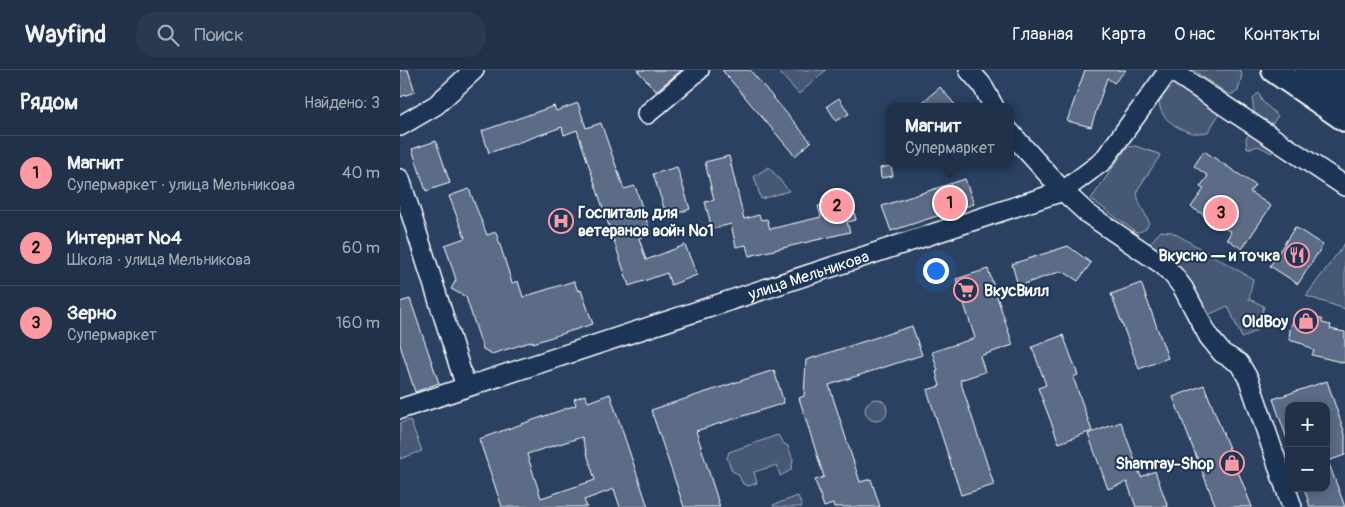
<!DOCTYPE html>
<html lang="ru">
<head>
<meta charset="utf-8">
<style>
  :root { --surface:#203149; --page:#283950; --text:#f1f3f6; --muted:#a2a9b4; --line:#3d4c61; --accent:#ff9aa2 }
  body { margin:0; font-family:Pangolin,sans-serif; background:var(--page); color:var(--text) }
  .controls { position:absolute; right:15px; bottom:15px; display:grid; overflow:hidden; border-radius:10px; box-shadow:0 2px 12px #0003 }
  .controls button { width:45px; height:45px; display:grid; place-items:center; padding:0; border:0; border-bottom:1px solid var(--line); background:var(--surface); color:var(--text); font:25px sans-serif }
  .you { position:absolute; left:535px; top:200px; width:18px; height:18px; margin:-12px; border:4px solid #fff; border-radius:50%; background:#1a73e8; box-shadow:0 0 0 8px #1a73e833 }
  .badge { display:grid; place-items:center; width:32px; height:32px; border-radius:50%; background:var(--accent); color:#111; font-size:16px; font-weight:700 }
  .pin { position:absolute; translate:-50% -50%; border:2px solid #fff; box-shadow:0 1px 5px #0006 }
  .popup { position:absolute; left:486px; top:33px; width:128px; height:65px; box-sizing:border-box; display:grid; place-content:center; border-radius:10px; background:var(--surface); filter:drop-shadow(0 1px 4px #0005); font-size:16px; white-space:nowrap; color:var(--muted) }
  .popup b { font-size:19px; color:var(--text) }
  .popup::after { content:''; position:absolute; left:50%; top:100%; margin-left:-10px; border:10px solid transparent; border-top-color:var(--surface) }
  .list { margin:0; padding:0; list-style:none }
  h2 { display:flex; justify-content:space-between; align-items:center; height:65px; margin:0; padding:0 20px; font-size:21px }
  h2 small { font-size:16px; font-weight:400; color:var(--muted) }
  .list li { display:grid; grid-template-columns:32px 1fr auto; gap:15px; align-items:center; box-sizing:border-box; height:75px; padding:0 20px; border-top:1px solid var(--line) }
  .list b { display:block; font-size:19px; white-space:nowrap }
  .list p { margin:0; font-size:16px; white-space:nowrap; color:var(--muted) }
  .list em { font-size:16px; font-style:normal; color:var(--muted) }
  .icon { flex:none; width:28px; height:28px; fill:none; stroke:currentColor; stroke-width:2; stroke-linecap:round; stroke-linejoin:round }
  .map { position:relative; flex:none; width:945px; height:437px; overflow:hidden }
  header { display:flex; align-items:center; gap:30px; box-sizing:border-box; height:70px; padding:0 25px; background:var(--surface); border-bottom:1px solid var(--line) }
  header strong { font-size:24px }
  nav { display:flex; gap:28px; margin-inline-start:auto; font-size:18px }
  .search { width:350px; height:45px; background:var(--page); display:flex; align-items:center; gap:12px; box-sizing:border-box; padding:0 18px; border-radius:20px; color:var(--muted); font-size:19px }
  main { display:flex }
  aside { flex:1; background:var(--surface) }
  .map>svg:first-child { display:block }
  .green { fill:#465975; stroke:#a2acba }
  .building { fill:#5b6c86; stroke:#fff; fill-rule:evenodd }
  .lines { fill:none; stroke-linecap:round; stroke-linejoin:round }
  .minor-casing { stroke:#fff; stroke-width:22 }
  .major-casing { stroke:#fff; stroke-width:28 }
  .minor { stroke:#1d3557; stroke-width:19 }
  .major { stroke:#1d3557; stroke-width:24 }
  .labels { text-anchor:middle; stroke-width:4; stroke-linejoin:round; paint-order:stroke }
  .poi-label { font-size:16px; font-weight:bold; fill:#fff; stroke:#1d3557; text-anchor:end }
  .street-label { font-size:16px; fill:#fff; stroke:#1d3557 }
</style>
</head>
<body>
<header>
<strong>Wayfind</strong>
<div class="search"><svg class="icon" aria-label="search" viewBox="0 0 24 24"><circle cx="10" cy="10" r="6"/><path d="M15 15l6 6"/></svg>Поиск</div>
<nav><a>Главная</a><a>Карта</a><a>О нас</a><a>Контакты</a></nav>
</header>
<main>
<aside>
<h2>Рядом<small>Найдено: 3</small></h2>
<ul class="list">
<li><span class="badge">1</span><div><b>Магнит</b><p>Супермаркет · улица Мельникова</p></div><em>40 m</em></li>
<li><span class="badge">2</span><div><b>Интернат №4</b><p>Школа · улица Мельникова</p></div><em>60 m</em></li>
<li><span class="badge">3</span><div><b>Зерно</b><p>Супермаркет</p></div><em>160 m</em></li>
</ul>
</aside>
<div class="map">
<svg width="945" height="437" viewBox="0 0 945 437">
  <rect width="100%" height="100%" fill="#2a4161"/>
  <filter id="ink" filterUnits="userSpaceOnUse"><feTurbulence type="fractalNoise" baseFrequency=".02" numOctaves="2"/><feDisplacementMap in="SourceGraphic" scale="10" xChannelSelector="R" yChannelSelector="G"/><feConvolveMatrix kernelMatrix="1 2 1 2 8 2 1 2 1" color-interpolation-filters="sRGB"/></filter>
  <g filter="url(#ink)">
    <path class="green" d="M 377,0 L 426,0 L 399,24 Z
      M 793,0 L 840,0 L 842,5 L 838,21 L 833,24 L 828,24 Z
      M 777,12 L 818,40 L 818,46 L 808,62 C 801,63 795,64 789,62 C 771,57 749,38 765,21 C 769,16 771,13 777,12 Z
      M 859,23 L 862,31 L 878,46 L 872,54 L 855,45 C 853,37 850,27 859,23 Z
      M 851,62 L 878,76 L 872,83 L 858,76 L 852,78 L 847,78 L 846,68 Z
      M 735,76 L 759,84 L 760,86 L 738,119 C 735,131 745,141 749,152 C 747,159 743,162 736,162 L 691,129 L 727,77 Z
      M 369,97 L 389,121 L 361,129 L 354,106 Z
      M 761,161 L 772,162 L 853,209 L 849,229 L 864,236 L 857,260 L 842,268 L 828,236 L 808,245 L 750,173 Z
      M 945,173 L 945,239 L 906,226 Z
      M465 340a11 11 0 1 1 22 0a11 11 0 1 1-22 0Z
      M 10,350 L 22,381 L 0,389 L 0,353 Z
      M 378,365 L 383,373 L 388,376 L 393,390 L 391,400 L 380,406 L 377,395 L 354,402 L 357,413 L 349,416 L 343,414 L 338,404 L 332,401 L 327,388 L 329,382 Z
      M 398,426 L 402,437 L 374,437 L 373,435 Z"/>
    <path class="building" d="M 0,0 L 8,0 L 15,22 L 0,27 Z
      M 237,0 L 282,0 L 256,21 Z
      M 322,0 L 350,0 L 411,72 L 395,86 Z
      M 685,0 L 726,0 L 714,13 L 707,8 L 691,57 L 667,51 Z
      M 540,17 L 557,37 L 517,37 Z
      M 439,28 L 449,44 L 436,51 L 427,36 Z
      M 178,33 L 186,58 L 201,53 L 224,119 L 235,116 L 251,164 L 239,168 L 246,190 L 285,175 L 297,205 L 271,215 L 267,203 L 229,216 L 177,60 L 164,65 L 162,57 L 89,83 L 82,61 L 154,36 L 156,41 Z
      M 36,71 L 50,113 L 26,121 L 12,79 Z
      M 804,81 L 855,115 L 850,122 L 871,136 L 842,179 L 827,169 L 831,162 L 791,137 L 804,119 L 800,117 L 808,106 L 794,96 Z
      M 329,86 L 344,149 L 359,145 L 361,150 L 367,149 L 370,159 L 421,147 L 418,136 L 424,135 L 423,131 L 450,125 L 456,150 L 447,152 L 450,162 L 349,186 L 346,175 L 336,177 L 331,154 L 312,159 L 305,132 L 314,130 L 305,92 Z
      M 491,96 L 493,106 L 481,108 L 480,98 Z
      M 277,97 L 290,139 L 267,147 L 253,104 Z
      M 565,109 L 574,134 L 491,161 L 482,136 Z
      M 69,119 L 87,165 L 96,162 L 112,213 L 118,211 L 123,227 L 174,211 L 178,221 L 181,220 L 193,254 L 133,273 L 133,271 L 92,284 L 83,279 L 66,227 L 51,219 L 56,210 L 45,175 L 65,168 L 49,126 Z
      M 895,157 L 923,175 L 898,214 L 870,196 Z
      M 668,176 L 691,193 L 678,211 L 664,202 L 659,202 L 618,216 L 612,194 Z
      M 588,199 L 613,275 L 580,286 L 585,302 L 560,310 L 594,415 L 561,425 L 527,320 L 540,316 L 536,302 L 538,301 L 532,282 L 575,268 L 556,209 Z
      M 741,213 L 768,288 L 739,299 L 711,224 Z
      M 10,229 L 39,313 L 15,322 L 0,275 L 0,232 Z
      M 895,246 L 908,250 L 912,248 L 922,249 L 922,253 L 931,255 L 930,259 L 945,262 L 945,293 L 912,285 L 914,281 L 903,274 L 889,270 L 890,259 Z
      M 512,256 L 522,285 L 429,315 L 460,412 L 471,409 L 480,437 L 434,437 L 433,434 L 424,437 L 415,410 L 424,407 L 399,328 L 404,326 L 406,290 Z
      M 663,265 L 678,305 L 673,307 L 692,361 L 659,373 L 638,318 L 646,315 L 632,277 Z
      M 374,300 L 384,333 L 296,361 L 320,437 L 284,437 L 251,340 Z
      M 927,311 L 945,364 L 945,385 L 928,391 L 945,437 L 910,437 L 904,418 L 926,418 L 926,336 L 889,336 L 889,369 L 887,369 L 873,329 Z
      M 804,315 L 852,437 L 816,437 L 773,327 Z
      M 210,324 L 248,437 L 220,437 L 214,419 L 184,430 L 187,437 L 102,437 L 79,369 L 176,335 L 174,329 L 185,325 L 188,332 ZM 182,367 L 195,410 L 141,428 L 127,384 Z
      M 721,352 L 741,407 L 755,401 L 768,437 L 736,437 L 727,412 L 708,419 L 688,364 Z"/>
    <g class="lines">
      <defs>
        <g id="minor">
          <path d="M 569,0 L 582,15 L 594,37"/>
          <path d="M 771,0 L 945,116"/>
          <path d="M 914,3 L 925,7 L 945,5"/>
          <path d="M 247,44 L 299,0"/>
          <path d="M 0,56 L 36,35 L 74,0"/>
          <path d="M 610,62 L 663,121 L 688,144 L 763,195 L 774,206 L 783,218 L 809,267 L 822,283 L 839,293 L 849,310 L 892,437"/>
          <path d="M 0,109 L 66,317"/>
          <path id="s1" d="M 0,339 L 663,121 L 703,91 L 769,0"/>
        </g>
        <path id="major" d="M 874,0 L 945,49
          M 908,0 L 945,25"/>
      </defs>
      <use href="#minor" class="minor-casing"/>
      <use href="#major" class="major-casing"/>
      <use href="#minor" class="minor"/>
      <use href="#major" class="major"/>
    </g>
  </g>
  <defs>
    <symbol id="hospital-ring" viewBox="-11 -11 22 22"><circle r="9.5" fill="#1d3557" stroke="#ff9aa2" stroke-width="1.5"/><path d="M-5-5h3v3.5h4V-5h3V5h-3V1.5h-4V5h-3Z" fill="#ff9aa2"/></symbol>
    <symbol id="restaurant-ring" viewBox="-11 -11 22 22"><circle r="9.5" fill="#1d3557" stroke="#ff9aa2" stroke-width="1.5"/><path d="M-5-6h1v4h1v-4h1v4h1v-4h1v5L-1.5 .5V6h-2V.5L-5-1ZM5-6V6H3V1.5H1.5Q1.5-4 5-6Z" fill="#ff9aa2"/></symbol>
    <symbol id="supermarket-ring" viewBox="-11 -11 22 22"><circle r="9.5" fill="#1d3557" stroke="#ff9aa2" stroke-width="1.5"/><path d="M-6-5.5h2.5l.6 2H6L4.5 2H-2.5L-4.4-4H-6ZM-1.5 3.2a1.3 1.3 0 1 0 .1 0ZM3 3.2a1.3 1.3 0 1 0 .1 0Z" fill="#ff9aa2"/></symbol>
    <symbol id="shop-ring" viewBox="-11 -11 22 22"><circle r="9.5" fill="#1d3557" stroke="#ff9aa2" stroke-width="1.5"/><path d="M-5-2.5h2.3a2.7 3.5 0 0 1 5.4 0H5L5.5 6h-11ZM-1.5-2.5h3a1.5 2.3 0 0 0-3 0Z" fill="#ff9aa2"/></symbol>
  </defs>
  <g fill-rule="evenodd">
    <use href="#hospital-ring" x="147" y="137" width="28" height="28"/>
    <use href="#restaurant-ring" x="883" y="171" width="28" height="28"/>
    <use href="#supermarket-ring" x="552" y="206" width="28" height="28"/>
    <use href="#shop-ring" x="892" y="237" width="28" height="28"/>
    <use href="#shop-ring" x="818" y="379" width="28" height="28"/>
  </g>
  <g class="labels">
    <g class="poi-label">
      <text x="178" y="148" text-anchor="start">Госпиталь для<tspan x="178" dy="18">ветеранов войн №1</tspan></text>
      <text x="880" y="191">Вкусно — и точка</text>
      <text x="584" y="226" text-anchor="start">ВкусВилл</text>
      <text x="888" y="257">OldBoy</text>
      <text x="814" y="399">Shamray-Shop</text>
    </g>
    <g class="street-label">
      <text dy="6" stroke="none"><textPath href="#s1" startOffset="430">улица Мельникова</textPath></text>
    </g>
  </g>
</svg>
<div class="controls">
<button>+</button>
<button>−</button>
</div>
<div class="you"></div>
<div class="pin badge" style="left:550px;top:133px">1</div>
<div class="popup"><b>Магнит</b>Супермаркет</div>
<div class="pin badge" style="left:437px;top:136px">2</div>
<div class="pin badge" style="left:821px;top:143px">3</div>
</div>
</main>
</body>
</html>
